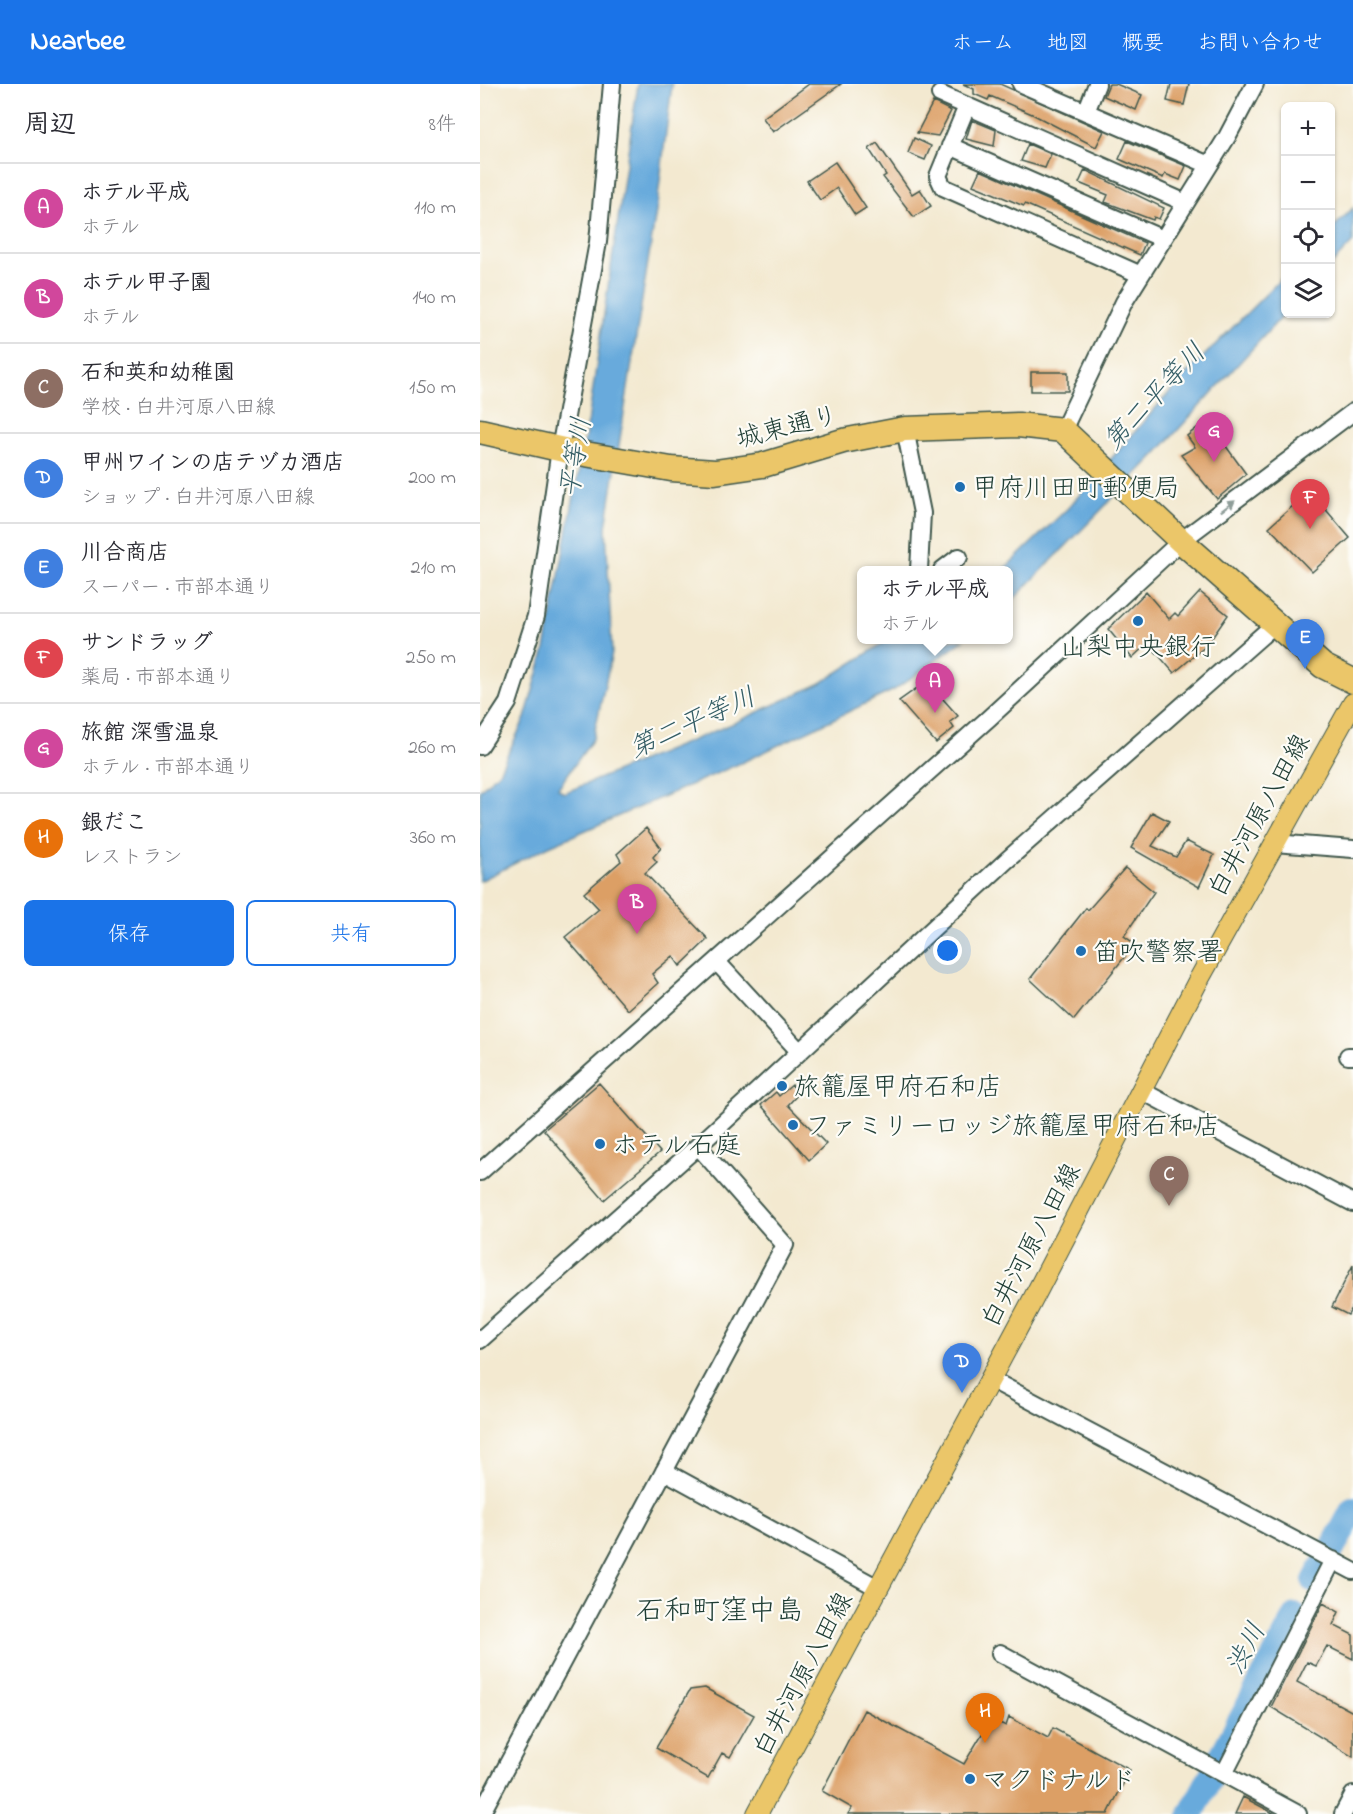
<!DOCTYPE html>
<html lang="ja">
<head>
<meta charset="utf-8">
<style>
  :root { --surface:#fff; --page:#f2f2f3; --text:#2b2b33; --muted:#7c7c81; --line:#e1e1e2; --accent:#1a73e8 }
  body { margin:0; font-family:"Indie Flower","Klee One",sans-serif; background:var(--page); color:var(--text) }
  .controls { position:absolute; right:18px; top:18px; display:grid; overflow:hidden; border-radius:9px; box-shadow:0 2px 4px #0004 }
  .controls button { width:54px; height:54px; display:grid; place-items:center; padding:0; border:0; border-bottom:2px solid var(--line); background:var(--surface); color:var(--text); font:30px sans-serif }
  .you { position:absolute; left:468px; top:867px; width:21px; height:21px; margin:-15px; border:4px solid #fff; border-radius:50%; background:#1a73e8; box-shadow:0 0 0 9px #1a73e833 }
  .badge { display:grid; place-items:center; width:39px; height:39px; border-radius:50%; background:var(--accent); color:#fff; font-size:20px; font-weight:700 }
  .pin { position:absolute; translate:-50% -50px; filter:drop-shadow(0 2px 3px #0008) }
  .pin::after { content:''; position:absolute; top:32px; width:21px; height:18px; background:inherit; clip-path:polygon(0 0,100% 0,50% 100%) }
  .popup { position:absolute; left:377px; top:482px; width:156px; height:78px; box-sizing:border-box; display:grid; place-content:center; border-radius:9px; background:var(--surface); filter:drop-shadow(0 2px 4px #0005); font-size:20px; white-space:nowrap; color:var(--muted) }
  .popup b { font-size:22px; color:var(--text) }
  .popup::after { content:''; position:absolute; left:50%; top:100%; margin-left:-12px; border:12px solid transparent; border-top-color:var(--surface) }
  .list { margin:0; padding:0; list-style:none }
  h2 { display:flex; justify-content:space-between; align-items:center; height:78px; margin:0; padding:0 24px; font-size:26px }
  h2 small { font-size:20px; font-weight:400; color:var(--muted) }
  .list li { display:grid; grid-template-columns:39px 1fr auto; gap:18px; align-items:center; box-sizing:border-box; height:90px; padding:0 24px; border-top:2px solid var(--line) }
  .list b { display:block; font-size:22px; white-space:nowrap }
  .list p { margin:0; font-size:20px; white-space:nowrap; color:var(--muted) }
  .list em { font-size:20px; font-style:normal; color:var(--muted) }
  .actions { display:flex; gap:12px; padding:18px 24px }
  .actions a { flex:1; padding:14px 0; border:2px solid var(--accent); border-radius:9px; text-align:center; font-size:21px; color:var(--accent) }
  .actions .main { background:var(--accent); color:#fff }
  .icon { flex:none; width:33px; height:33px; fill:none; stroke:currentColor; stroke-width:2; stroke-linecap:round; stroke-linejoin:round }
  .map { position:relative; flex:none; width:873px; height:1730px; overflow:hidden }
  header { display:flex; align-items:center; gap:36px; box-sizing:border-box; height:84px; padding:0 30px; background:var(--accent); color:#fff }
  header strong { font-size:28px }
  nav { display:flex; gap:33px; margin-inline-start:auto; font-size:21px }
  main { display:flex }
  aside { flex:1; background:var(--surface) }
  .map>svg:first-child { display:block }
  .water { fill:#68aadc; stroke:#447488; stroke-width:1.5 }
  .lines { fill:none; stroke-linecap:round; stroke-linejoin:round }
  .river { stroke:#68aadc; stroke-width:26 }
  .building { fill:#dc9f65 }
  .minor-casing { stroke:#3f574b; stroke-width:20 }
  .major-casing { stroke:#3f574b; stroke-width:22 }
  .highway-casing { stroke:#3f574b; stroke-width:27 }
  .minor { stroke:#fff; stroke-width:16 }
  .major { stroke:#ebc669; stroke-width:20 }
  .highway { stroke:#ebc669; stroke-width:24 }
  .oneway { fill:#8f9e9a }
  .poi-dot { fill:#1f6fb2; stroke:#fdfcf7; stroke-width:2 }
  .labels { text-anchor:middle; stroke-width:4.5; stroke-linejoin:round; paint-order:stroke }
  .street-label { font-size:26px; fill:#1f3d34; stroke:#fdfcf7 }
  .poi-label { font-size:26px; fill:#1f3d34; stroke:#fdfcf7; text-anchor:start }
  .water-label { font-size:27px; font-style:italic; fill:#355e66; stroke:#fdfcf7 }
  .quarter-label { font-size:28px; fill:#1f3d34; stroke:#fdfcf7 }
</style>
</head>
<body>
<header>
<strong>Nearbee</strong>
<nav><a>ホーム</a><a>地図</a><a>概要</a><a>お問い合わせ</a></nav>
</header>
<main>
<aside>
<h2>周辺<small>8件</small></h2>
<ul class="list">
<li><span class="badge" style="background:#d1479c">A</span><div><b>ホテル平成</b><p>ホテル</p></div><em>110 m</em></li>
<li><span class="badge" style="background:#d1479c">B</span><div><b>ホテル甲子園</b><p>ホテル</p></div><em>140 m</em></li>
<li><span class="badge" style="background:#8d6e63">C</span><div><b>石和英和幼稚園</b><p>学校 · 白井河原八田線</p></div><em>150 m</em></li>
<li><span class="badge" style="background:#3f7fe0">D</span><div><b>甲州ワインの店テヅカ酒店</b><p>ショップ · 白井河原八田線</p></div><em>200 m</em></li>
<li><span class="badge" style="background:#3f7fe0">E</span><div><b>川合商店</b><p>スーパー · 市部本通り</p></div><em>210 m</em></li>
<li><span class="badge" style="background:#e0444e">F</span><div><b>サンドラッグ</b><p>薬局 · 市部本通り</p></div><em>250 m</em></li>
<li><span class="badge" style="background:#d1479c">G</span><div><b>旅館 深雪温泉</b><p>ホテル · 市部本通り</p></div><em>260 m</em></li>
<li><span class="badge" style="background:#e8710a">H</span><div><b>銀だこ</b><p>レストラン</p></div><em>360 m</em></li>
</ul>
<div class="actions"><a class="main">保存</a><a>共有</a></div>
</aside>
<div class="map">
<svg width="873" height="1730" viewBox="0 0 873 1730">
  <rect width="100%" height="100%" fill="#fdfcf7"/>
  <filter id="ink" filterUnits="userSpaceOnUse"><feTurbulence type="fractalNoise" baseFrequency=".0167" numOctaves="2"/><feDisplacementMap in="SourceGraphic" scale="12" xChannelSelector="R" yChannelSelector="G"/><feConvolveMatrix kernelMatrix="1 2 1 2 8 2 1 2 1" color-interpolation-filters="sRGB"/></filter>
  <filter id="wash" filterUnits="userSpaceOnUse"><feTurbulence type="fractalNoise" baseFrequency=".008" numOctaves="4" result="noise"/><feDisplacementMap in="SourceGraphic" scale="24" xChannelSelector="R" yChannelSelector="G"/><feGaussianBlur stdDeviation="1.35" result="paint"/><feColorMatrix in="noise" values="0 0 0 0 0 0 0 0 0 0 0 0 0 0 0 0 0 1.4 0 .05"/><feComposite in="paint" operator="in"/></filter>
  <g filter="url(#wash)">
    <rect width="100%" height="100%" fill="#f3e9d0"/>
    <path class="water" d="M 158,0 L 192,0 L 177,121 L 126,443 L 132,569 L 113,655 L 78,704 L 84,709 L 254,639 L 341,599 L 408,556 L 484,556 L 414,606 L 263,678 L 67,763 L 0,797 L 0,706 L 19,688 L 45,634 L 65,565 L 108,338 Z
      M 873,124 L 873,158 L 851,181 L 851,146 Z
      M 805,191 L 805,229 L 676,370 L 529,520 L 528,486 L 523,486 L 588,424 L 701,295 Z"/>
    <g class="lines">
      <path class="river" d="M 835,1497 L 873,1426
        M 711,1730 L 816,1532"/>
    </g>
    <g id="blocks">
      <path class="building" d="M 329,0 L 361,0 L 293,48 L 283,34 Z
        M 483,0 L 520,0 L 624,47 L 616,63 L 552,30 L 510,12 L 508,16 L 494,10 L 494,5 Z
        M 629,0 L 636,0 L 662,11 L 656,26 L 624,12 Z
        M 691,0 L 709,0 L 704,21 L 687,17 Z
        M 453,18 L 471,27 L 458,52 L 437,49 Z
        M 492,36 L 516,46 L 514,62 L 486,55 Z
        M 434,54 L 451,62 L 445,76 L 428,69 Z
        M 647,57 L 706,82 L 700,96 L 685,90 L 683,94 L 639,75 Z
        M 397,59 L 432,110 L 440,105 L 451,122 L 434,133 L 403,93 L 406,91 L 389,65 Z
        M 548,60 L 571,70 L 565,84 L 541,77 Z
        M 355,78 L 386,124 L 375,131 L 357,104 L 340,116 L 327,97 Z
        M 500,86 L 665,159 L 660,171 L 545,120 L 544,122 L 493,101 Z
        M 605,86 L 684,124 L 679,135 L 674,133 L 673,136 L 625,118 L 628,111 L 599,99 Z
        M 551,288 L 588,288 L 588,307 L 551,307 Z
        M 727,336 L 766,390 L 737,415 L 701,371 L 715,363 L 707,352 Z
        M 830,407 L 870,454 L 832,488 L 789,443 Z
        M 666,508 L 689,535 L 695,529 L 698,532 L 720,508 L 748,531 L 727,561 L 694,589 L 668,559 L 652,574 L 628,545 Z
        M 447,597 L 478,632 L 470,638 L 474,644 L 456,659 L 419,617 Z
        M 672,728 L 689,737 L 672,762 L 696,773 L 706,757 L 734,771 L 719,803 L 651,764 Z
        M 166,744 L 181,764 L 173,773 L 177,778 L 165,789 L 228,855 L 200,882 L 193,872 L 172,890 L 178,899 L 148,926 L 85,853 L 119,825 L 104,809 L 141,777 L 137,770 Z
        M 645,784 L 674,808 L 644,852 L 655,860 L 594,936 L 550,895 L 606,824 L 608,826 Z
        M 119,999 L 180,1068 L 124,1116 L 64,1046 Z
        M 312,1001 L 319,1009 L 308,1021 L 346,1060 L 329,1076 L 281,1021 L 296,1008 L 299,1012 Z
        M 873,1181 L 873,1222 L 868,1231 L 852,1223 Z
        M 843,1519 L 859,1528 L 853,1541 L 873,1551 L 873,1575 L 847,1562 L 836,1582 L 827,1578 L 817,1598 L 873,1628 L 873,1673 L 791,1623 Z
        M 225,1604 L 274,1631 L 250,1673 L 242,1669 L 228,1694 L 176,1664 L 210,1606 Z
        M 384,1626 L 484,1680 L 511,1635 L 526,1642 L 529,1633 L 568,1654 L 573,1644 L 650,1686 L 628,1730 L 368,1730 L 372,1724 L 342,1707 Z
        M 763,1713 L 795,1730 L 755,1730 Z"/>
    </g>
  </g>
  <g filter="url(#ink)">
    <use href="#blocks" fill-opacity="0" stroke="#3f574b" stroke-width="1.5"/>
    <g class="lines">
      <defs>
        <path id="minor" d="M 541,0 L 729,81
          M 460,10 L 706,119
          M 487,22 L 458,92 L 463,103 L 661,191
          M 606,28 L 617,0
          M 470,62 L 683,155
          M 425,345 L 442,429 L 439,486
          M 583,346 L 644,218 L 747,53 L 775,0
          M 462,486 L 479,473
          M 0,662 L 28,619 L 56,532 L 80,365 L 118,158 L 132,0
          M 794,759 L 873,765
          M 237,878 L 319,967
          M 868,972 L 873,972
          M 662,1007 L 873,1119
          M 0,1088 L 509,634 L 701,457 L 873,328
          M 0,1256 L 218,1062 L 527,776 L 795,540
          M 510,1295 L 873,1487
          M 184,1387 L 398,1504
          M 520,1569 L 818,1730
          M 744,1690 L 853,1476
          M 1,1730 L 305,1161 L 218,1062
          M 863,1730 L 873,1711"/>
        <path id="major" d="M 277,1730 L 550,1221 L 718,897 L 873,619"/>
        <path id="highway" d="M 0,347 L 88,367 L 191,385 L 235,388 L 283,381 L 363,357 L 425,345 L 538,341 L 583,346 L 701,457 L 843,582 L 873,597"/>
      </defs>
      <use href="#minor" class="minor-casing"/>
      <use href="#major" class="major-casing"/>
      <use href="#highway" class="highway-casing"/>
      <use href="#minor" class="minor"/>
      <use href="#major" class="major"/>
      <use href="#highway" class="highway"/>
    </g>
    <defs><path id="oneway-solid" d="M-6-.8H1V-3.2L6.5 0L1 3.2V.8H-6Z" transform="scale(1.5)"/></defs>
    <use class="oneway" href="#oneway-solid" transform="translate(748 422) rotate(-37)"/>
  </g>
  <g class="poi-dot">
    <circle cx="480" cy="403" r="6"/>
    <circle cx="658" cy="537" r="6"/>
    <circle cx="601" cy="867" r="6"/>
    <circle cx="302" cy="1002" r="6"/>
    <circle cx="313" cy="1041" r="6"/>
    <circle cx="120" cy="1060" r="6"/>
    <circle cx="490" cy="1695" r="6"/>
  </g>
  <g class="labels">
    <g class="street-label">
      <text transform="translate(307 342) rotate(-14)" y="9">城東通り</text>
      <text transform="translate(778 731) rotate(-61)" y="9">白井河原八田線</text>
      <text transform="translate(550 1161) rotate(-62)" y="9">白井河原八田線</text>
      <text transform="translate(322 1590) rotate(-62)" y="9">白井河原八田線</text>
    </g>
    <g class="poi-label">
      <text x="492" y="412">甲府川田町郵便局</text>
      <text x="658" y="571" text-anchor="middle">山梨中央銀行</text>
      <text x="613" y="876">笛吹警察署</text>
      <text x="314" y="1011">旅籠屋甲府石和店</text>
      <text x="325" y="1050">ファミリーロッジ旅籠屋甲府石和店</text>
      <text x="132" y="1069">ホテル石庭</text>
      <text x="502" y="1704">マクドナルド</text>
    </g>
    <g class="water-label">
      <text transform="translate(674 312) rotate(-47)" y="9">第二平等川</text>
      <text transform="translate(95 373) rotate(-81)" y="9">平等川</text>
      <text transform="translate(212 638) rotate(-24)" y="9">第二平等川</text>
      <text transform="translate(765 1564) rotate(-62)" y="9">渋川</text>
    </g>
    <g class="quarter-label">
      <text x="240" y="1535">石和町窪中島</text>
    </g>
  </g>
</svg>
<div class="controls">
<button>+</button>
<button>−</button>
<button><svg class="icon" aria-label="locate" viewBox="0 0 24 24"><circle cx="12" cy="12" r="6"/><path d="M12 2v4M12 18v4M2 12h4M18 12h4"/></svg></button>
<button><svg class="icon" aria-label="layers" viewBox="0 0 24 24"><path d="M12 4l9 5-9 5-9-5zM3 14l9 5 9-5"/></svg></button>
</div>
<div class="you"></div>
<div class="pin badge" style="left:455px;top:629px;background:#d1479c">A</div>
<div class="popup"><b>ホテル平成</b>ホテル</div>
<div class="pin badge" style="left:157px;top:850px;background:#d1479c">B</div>
<div class="pin badge" style="left:689px;top:1122px;background:#8d6e63">C</div>
<div class="pin badge" style="left:482px;top:1309px;background:#3f7fe0">D</div>
<div class="pin badge" style="left:825px;top:585px;background:#3f7fe0">E</div>
<div class="pin badge" style="left:830px;top:445px;background:#e0444e">F</div>
<div class="pin badge" style="left:734px;top:378px;background:#d1479c">G</div>
<div class="pin badge" style="left:505px;top:1659px;background:#e8710a">H</div>
</div>
</main>
</body>
</html>
